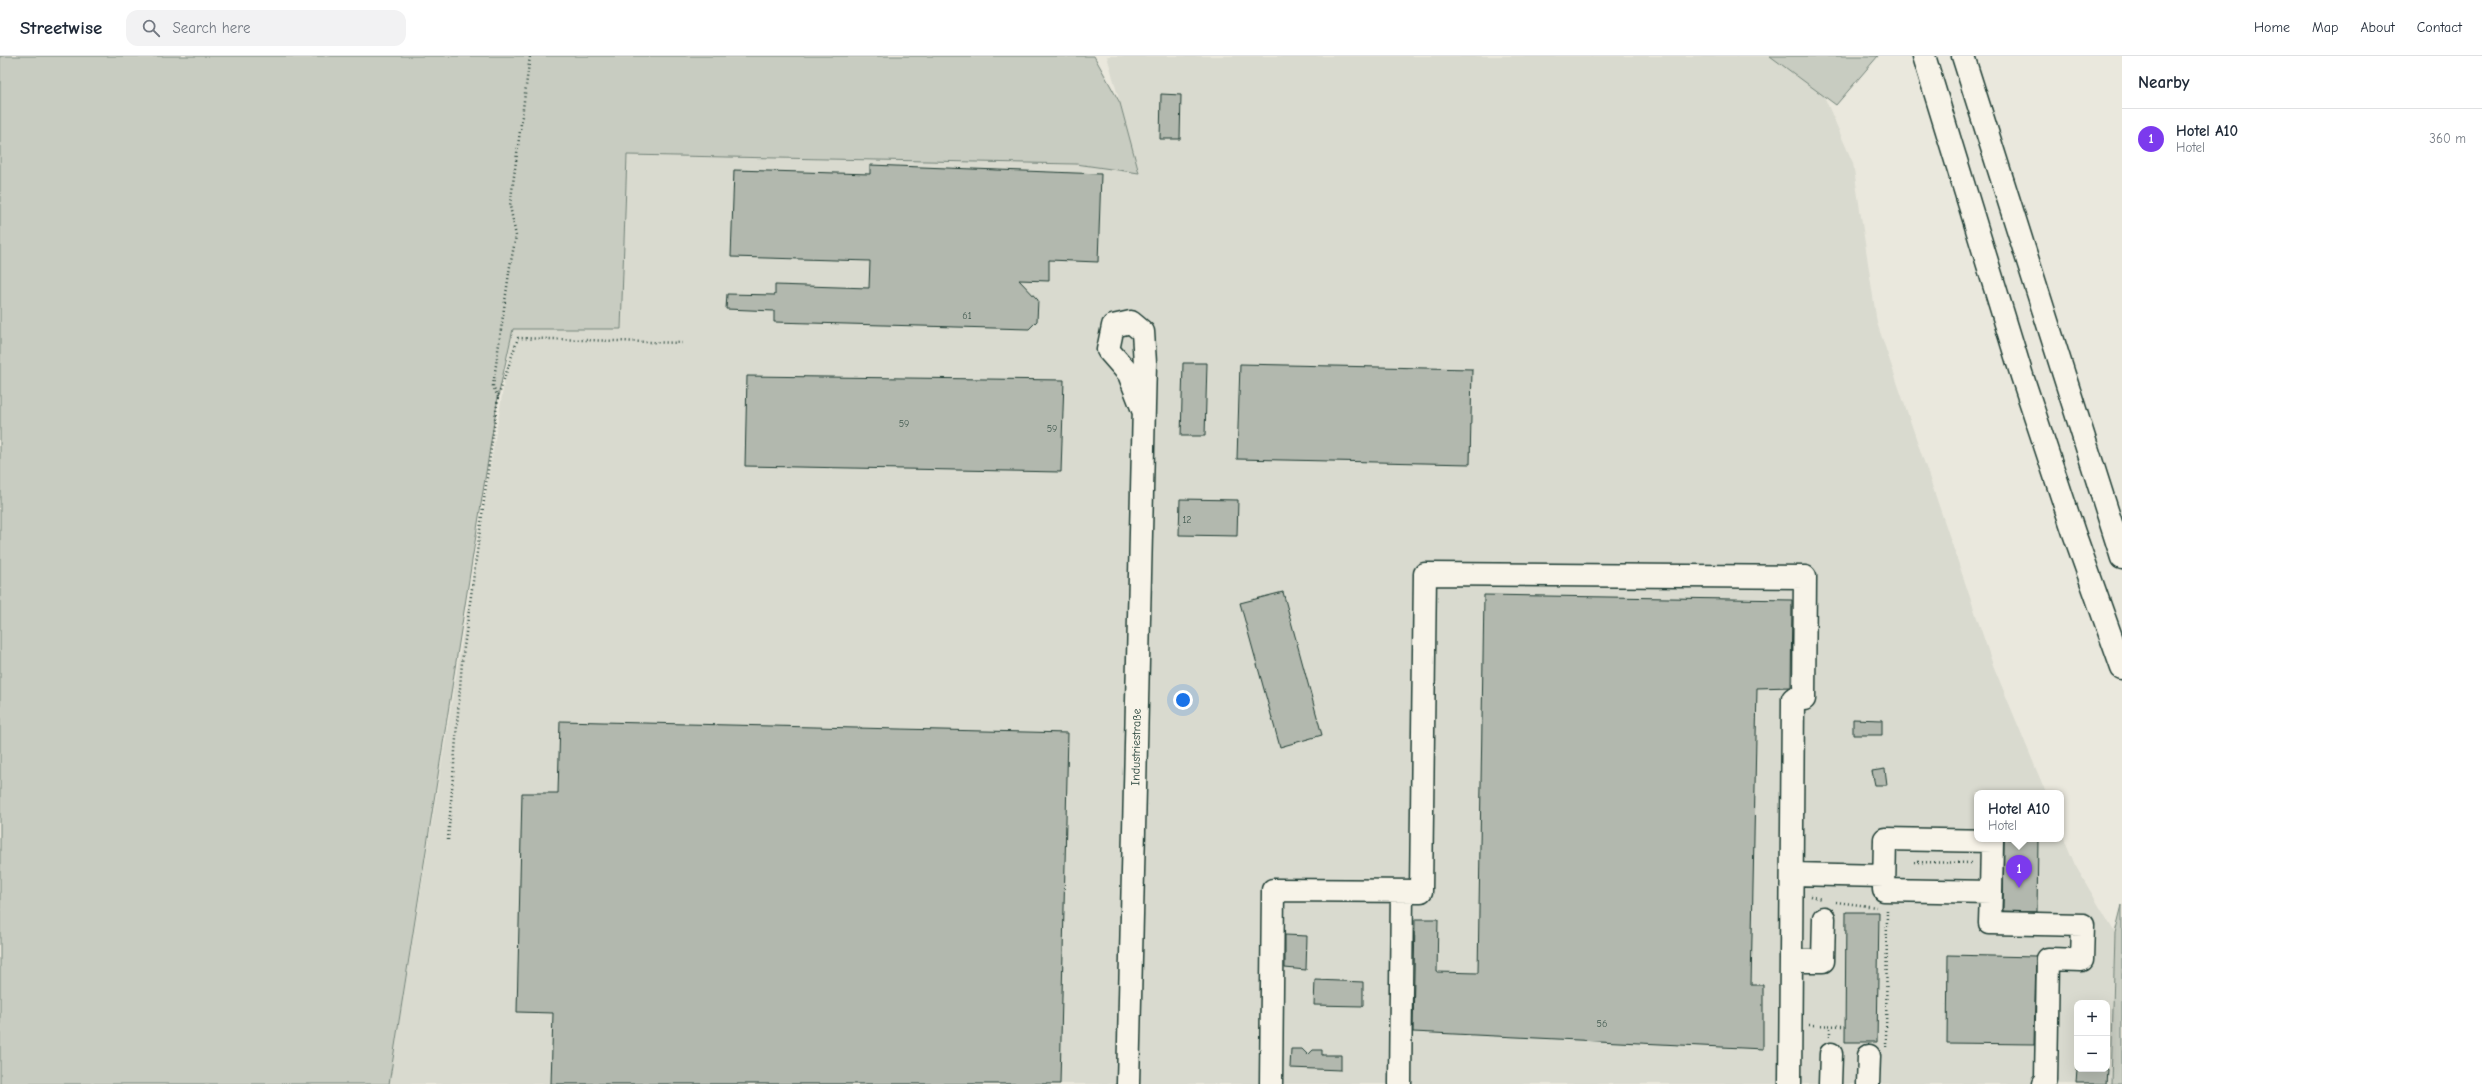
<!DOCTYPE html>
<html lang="en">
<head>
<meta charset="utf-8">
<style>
  :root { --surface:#fff; --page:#f2f2f3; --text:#1f2937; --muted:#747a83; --line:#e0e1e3; --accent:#7c3aed }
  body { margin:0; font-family:"Comic Neue",sans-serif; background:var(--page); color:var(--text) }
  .controls { position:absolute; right:12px; bottom:12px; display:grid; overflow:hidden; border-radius:8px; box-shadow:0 4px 16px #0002 }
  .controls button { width:36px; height:36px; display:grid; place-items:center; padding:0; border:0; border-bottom:1px solid var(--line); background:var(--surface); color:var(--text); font:20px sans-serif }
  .you { position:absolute; left:1183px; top:644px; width:14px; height:14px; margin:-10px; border:3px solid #fff; border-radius:50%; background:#1a73e8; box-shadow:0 0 0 6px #1a73e833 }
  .badge { display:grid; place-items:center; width:26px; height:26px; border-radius:50%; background:var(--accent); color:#fff; font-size:13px; font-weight:700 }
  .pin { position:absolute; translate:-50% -33px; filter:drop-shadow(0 1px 2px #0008) }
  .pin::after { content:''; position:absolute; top:21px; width:14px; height:12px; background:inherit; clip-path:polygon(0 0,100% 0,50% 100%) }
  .popup { position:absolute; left:1974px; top:734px; width:90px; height:52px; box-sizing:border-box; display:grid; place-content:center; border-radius:8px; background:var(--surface); filter:drop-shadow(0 1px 3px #0005); font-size:13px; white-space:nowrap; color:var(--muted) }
  .popup b { font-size:15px; color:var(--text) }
  .popup::after { content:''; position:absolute; left:50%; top:100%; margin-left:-8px; border:8px solid transparent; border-top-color:var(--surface) }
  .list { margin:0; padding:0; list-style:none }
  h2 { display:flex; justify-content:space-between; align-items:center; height:52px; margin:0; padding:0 16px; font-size:17px }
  h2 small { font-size:13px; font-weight:400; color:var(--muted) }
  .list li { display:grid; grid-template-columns:26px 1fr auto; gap:12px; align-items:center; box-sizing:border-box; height:60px; padding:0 16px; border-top:1px solid var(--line) }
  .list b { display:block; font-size:15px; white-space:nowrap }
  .list p { margin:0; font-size:13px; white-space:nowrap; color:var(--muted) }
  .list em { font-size:13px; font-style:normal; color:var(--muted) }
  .icon { flex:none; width:22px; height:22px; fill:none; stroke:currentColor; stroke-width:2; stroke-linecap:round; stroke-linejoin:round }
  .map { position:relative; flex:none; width:2122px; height:1028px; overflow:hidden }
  header { display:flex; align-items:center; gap:24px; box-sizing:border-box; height:56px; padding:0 20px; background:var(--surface); border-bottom:1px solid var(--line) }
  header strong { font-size:19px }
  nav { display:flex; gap:22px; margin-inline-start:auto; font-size:14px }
  .search { width:280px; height:36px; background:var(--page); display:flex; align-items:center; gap:10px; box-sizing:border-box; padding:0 14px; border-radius:12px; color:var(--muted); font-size:15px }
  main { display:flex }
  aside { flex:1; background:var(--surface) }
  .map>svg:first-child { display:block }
  .built { fill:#d9dacf; fill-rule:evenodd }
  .green { fill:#c8ccc1; stroke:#74847a }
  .building { fill:#b2b8ae; stroke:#1f3d34 }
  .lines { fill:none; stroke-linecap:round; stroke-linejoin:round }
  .minor-casing { stroke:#1f3d34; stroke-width:25 }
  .highway-casing { stroke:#1f3d34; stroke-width:25 }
  .path { stroke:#1f3d34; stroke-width:2.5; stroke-dasharray:1 3; stroke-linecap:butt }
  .minor { stroke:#f7f3e8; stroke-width:22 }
  .highway { stroke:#f7f3e8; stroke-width:22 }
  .labels { text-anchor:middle; stroke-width:3; stroke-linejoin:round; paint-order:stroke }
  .number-label { font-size:10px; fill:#445c52 }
  .street-label { font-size:12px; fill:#1f3d34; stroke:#f7f3e8 }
</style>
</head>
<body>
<header>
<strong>Streetwise</strong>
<div class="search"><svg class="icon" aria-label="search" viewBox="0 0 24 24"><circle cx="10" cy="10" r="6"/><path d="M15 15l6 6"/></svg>Search here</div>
<nav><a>Home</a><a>Map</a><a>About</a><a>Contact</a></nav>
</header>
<main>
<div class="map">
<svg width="2122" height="1028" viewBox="0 0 2122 1028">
  <rect width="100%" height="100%" fill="#eae8dd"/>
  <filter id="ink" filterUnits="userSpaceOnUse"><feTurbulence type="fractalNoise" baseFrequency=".025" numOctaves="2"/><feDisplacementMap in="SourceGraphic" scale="8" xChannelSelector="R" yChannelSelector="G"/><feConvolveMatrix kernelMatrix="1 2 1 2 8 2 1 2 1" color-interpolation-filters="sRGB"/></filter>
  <g filter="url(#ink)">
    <path class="built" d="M 1107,0 L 1796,0 L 1810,8 L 1853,107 L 1877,267 L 1993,609 L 2046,737 L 1977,737 L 1977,783 L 2061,783 L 2061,775 L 2075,809 L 2115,877 L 2111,1028 L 389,1028 L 513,272 L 621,273 L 627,99 L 1076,108 L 1139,116 ZM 2077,947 L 2107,947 L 2107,1013 L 2077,1013 Z"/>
    <path class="green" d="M 0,0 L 1094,0 L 1120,47 L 1139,117 L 1076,108 L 627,99 L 621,273 L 513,273 L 498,341 L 389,1028 L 0,1028 Z
      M 1770,0 L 1878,0 L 1836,49 Z
      M 2122,849 L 2122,1028 L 2111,1028 L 2115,877 Z"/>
    <path class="building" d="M 1161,38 L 1181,39 L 1180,83 L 1160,83 Z
      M 870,109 L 1101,118 L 1098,206 L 1049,204 L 1049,225 L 1019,224 L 1038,244 L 1037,265 L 1029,273 L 774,266 L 774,255 L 726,253 L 727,238 L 775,239 L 775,229 L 869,232 L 870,205 L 731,201 L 734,114 L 870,118 Z
      M 1183,307 L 1207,307 L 1205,380 L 1181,380 Z
      M 1240,308 L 1472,313 L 1470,408 L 1237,403 Z
      M 747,320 L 1064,324 L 1061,416 L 745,410 Z
      M 1180,443 L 1238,444 L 1237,480 L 1179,479 Z
      M 1283,536 L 1322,679 L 1280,691 L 1240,547 Z
      M 1484,539 L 1792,544 L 1791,631 L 1757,632 L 1751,929 L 1763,929 L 1763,993 L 1413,976 L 1415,863 L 1438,863 L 1437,916 L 1478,917 Z
      M 1853,663 L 1882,664 L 1882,679 L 1853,679 Z
      M 560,665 L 1068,677 L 1060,1028 L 551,1028 L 553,957 L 517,956 L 522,737 L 558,737 Z
      M 1885,713 L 1887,729 L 1875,729 L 1872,715 Z
      M 2004,783 L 2038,783 L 2037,856 L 2003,855 Z
      M 1846,856 L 1879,856 L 1877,986 L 1845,986 Z
      M 1285,879 L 1307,880 L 1306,914 L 1285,912 Z
      M 1948,899 L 2036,901 L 2034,988 L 1947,987 Z
      M 1315,924 L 1363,926 L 1363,950 L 1314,949 Z
      M 1291,993 L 1302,993 L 1308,999 L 1313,994 L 1322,994 L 1322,999 L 1341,999 L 1341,1014 L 1290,1012 Z
      M 2077,1013 L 2107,1013 L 2106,1028 L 2076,1028 Z"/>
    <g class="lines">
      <defs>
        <path id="minor" d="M 1792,818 L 1884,820
          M 1991,836 L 1992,785 L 1885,783 L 1884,834 L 1991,836 L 1990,867 L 2083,869 L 2082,904 L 2048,903 L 2046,1025 L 2043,1028
          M 1791,905 L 1823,905 L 1824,862
          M 1128,1028 L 1145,307 L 1143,276 L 1131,266 L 1113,270 L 1108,294 L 1129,318 L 1143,354
          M 1271,1028 L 1273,834 L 1421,835 L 1425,518 L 1805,521 L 1804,643 L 1793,643 L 1790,1028
          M 1400,1028 L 1402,835
          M 1830,1028 L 1831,998
          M 1868,1028 L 1869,1000"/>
        <path id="highway" d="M 1924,0 L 2022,320 L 2074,477 L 2122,612
          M 1963,0 L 2122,502"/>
      </defs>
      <use href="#minor" class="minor-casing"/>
      <use href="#highway" class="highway-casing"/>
      <path class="path" d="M 498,341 L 493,330 L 510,210 L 516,180 L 510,150 L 530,0
        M 448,784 L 462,606 L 498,341 L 518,282 L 682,287
        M 1914,806 L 1974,807
        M 1811,840 L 1821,843
        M 1836,846 L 1876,851
        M 1809,969 L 1845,970
        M 1830,981 L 1830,969
        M 1886,991 L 1887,852"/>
      <use href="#minor" class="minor"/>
      <use href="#highway" class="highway"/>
    </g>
  </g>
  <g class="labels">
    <g class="number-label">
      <text x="967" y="263">61</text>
      <text x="904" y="371">59</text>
      <text x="1052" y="376">59</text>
      <text x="1187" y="467">12</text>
      <text x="1602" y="971">56</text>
    </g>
    <g class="street-label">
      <text transform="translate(1136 691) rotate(-89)" y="4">Industriestraße</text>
    </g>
  </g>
</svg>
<div class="controls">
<button>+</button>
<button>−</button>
</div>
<div class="you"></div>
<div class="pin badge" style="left:2019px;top:832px">1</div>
<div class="popup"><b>Hotel A10</b>Hotel</div>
</div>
<aside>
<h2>Nearby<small></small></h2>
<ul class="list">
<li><span class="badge">1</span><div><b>Hotel A10</b><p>Hotel</p></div><em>360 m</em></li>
</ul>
</aside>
</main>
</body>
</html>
